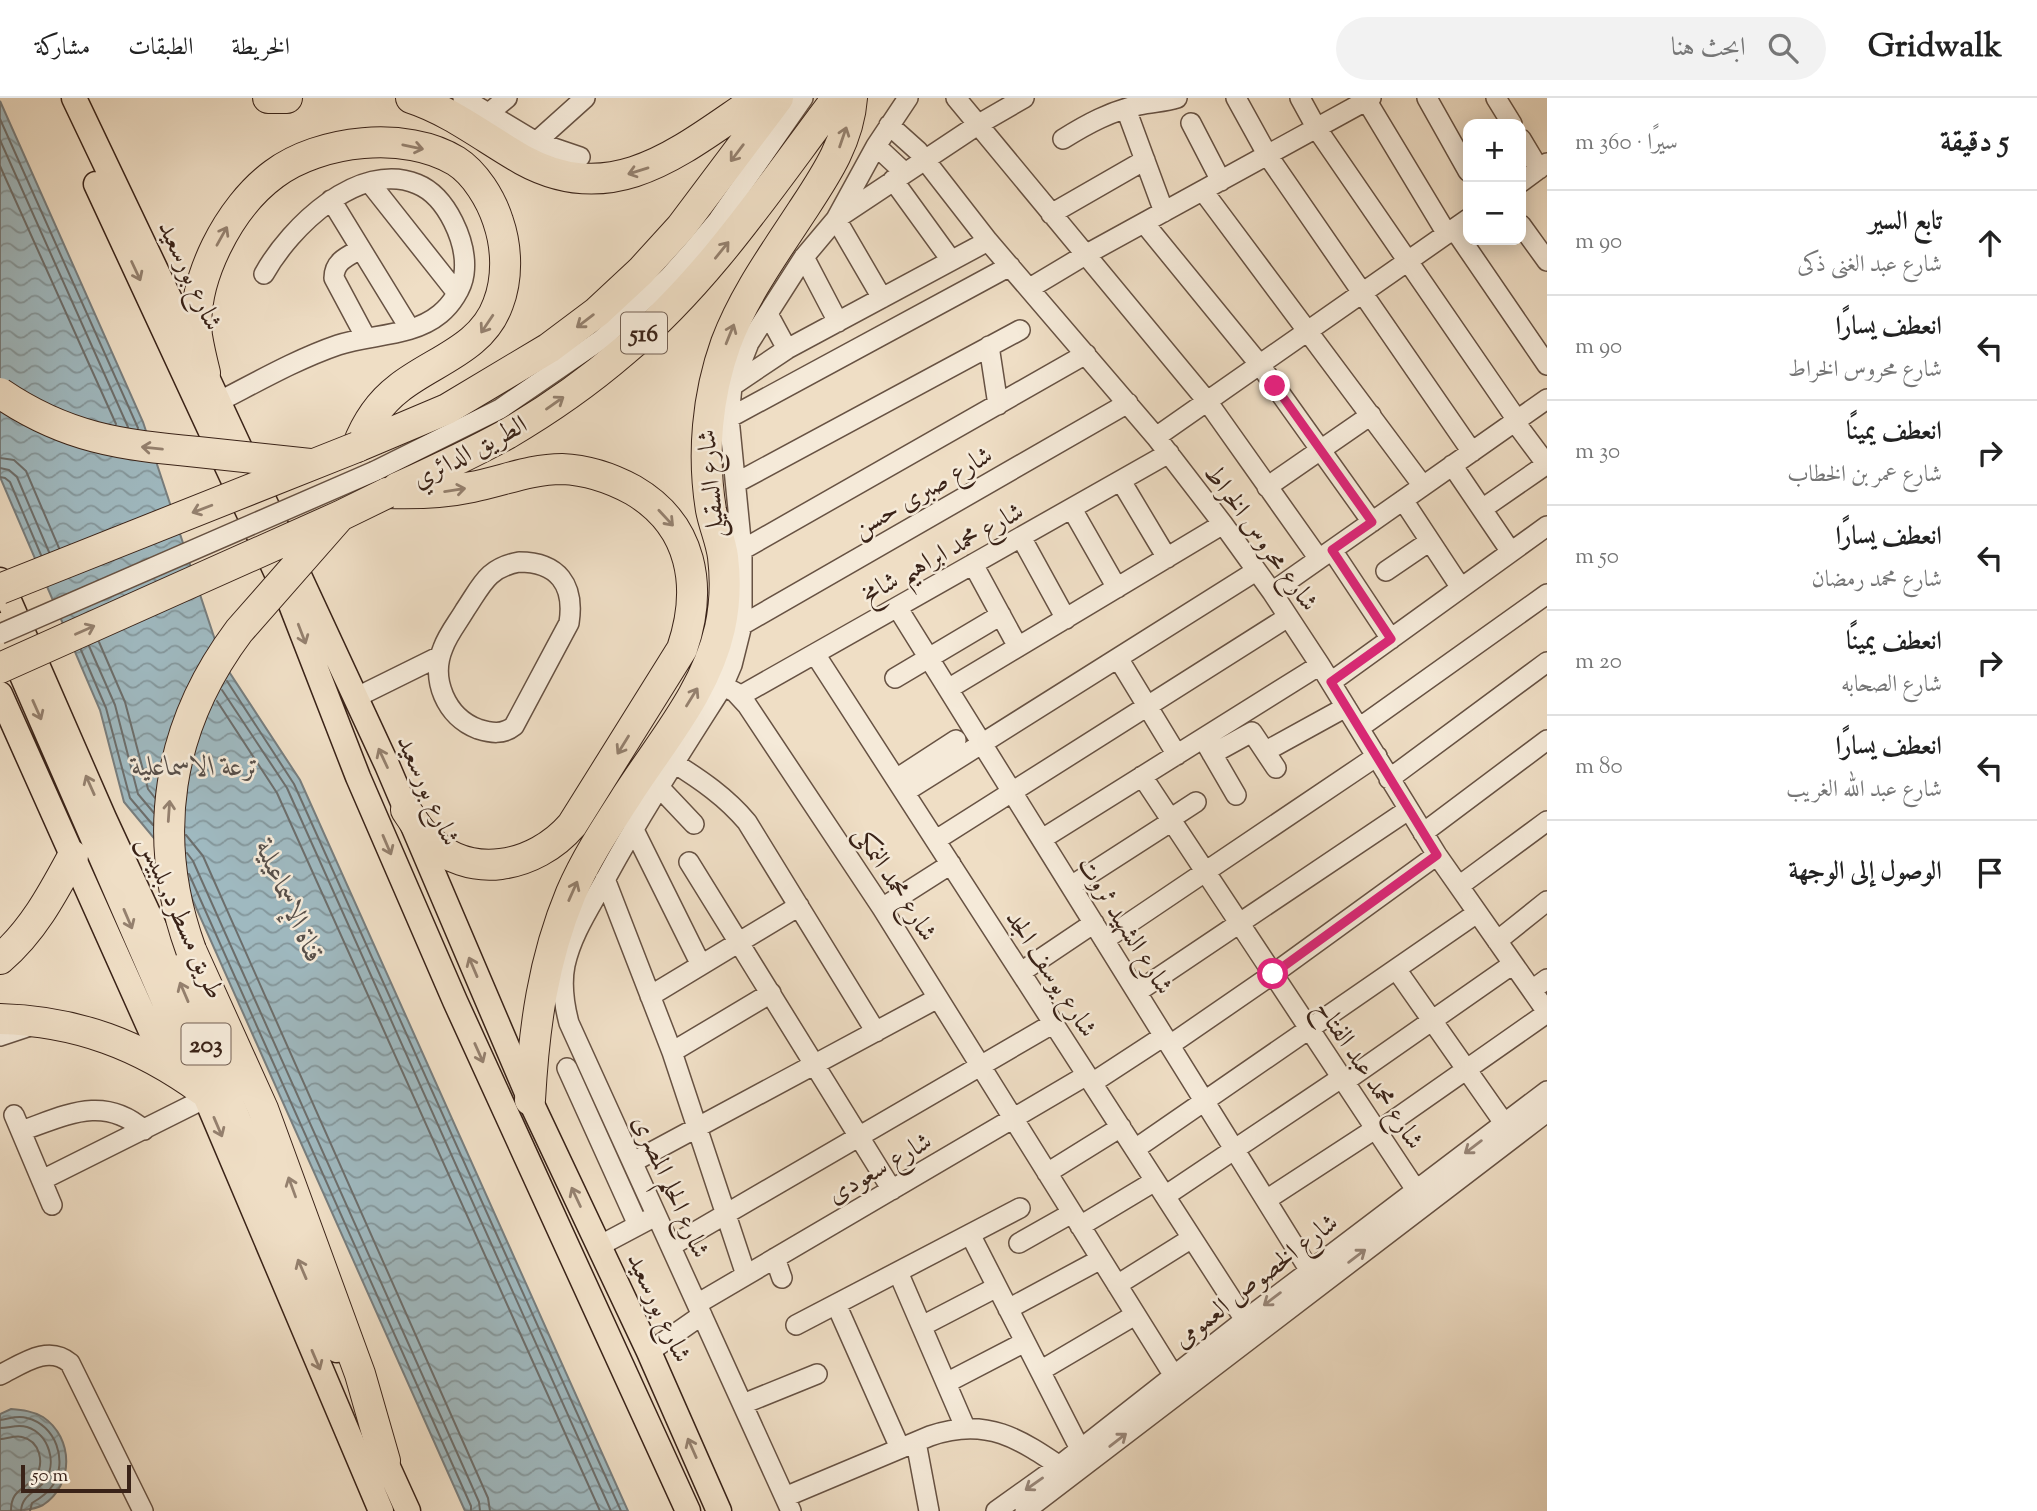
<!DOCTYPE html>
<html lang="ar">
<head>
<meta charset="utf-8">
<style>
  :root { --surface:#fff; --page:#f2f2f2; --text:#222; --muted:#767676; --line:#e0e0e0 }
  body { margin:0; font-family:"Sorts Mill Goudy",Amiri,serif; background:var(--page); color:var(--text); direction:rtl }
  .controls { position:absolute; right:21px; top:21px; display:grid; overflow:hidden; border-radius:14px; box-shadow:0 4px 18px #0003 }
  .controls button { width:63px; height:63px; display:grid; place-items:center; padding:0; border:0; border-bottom:2px solid var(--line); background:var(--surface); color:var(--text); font:35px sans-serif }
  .scale { position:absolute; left:21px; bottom:18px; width:110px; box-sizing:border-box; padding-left:7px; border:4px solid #3a2318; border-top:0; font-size:19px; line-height:24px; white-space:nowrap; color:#3a2318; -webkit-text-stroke:5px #f5ead9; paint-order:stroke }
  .stop { position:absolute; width:21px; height:21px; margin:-16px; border:5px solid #db2777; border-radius:50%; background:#fff }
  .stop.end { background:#db2777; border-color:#fff; box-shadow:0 2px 7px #0008 }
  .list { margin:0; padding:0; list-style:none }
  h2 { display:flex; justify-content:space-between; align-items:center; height:91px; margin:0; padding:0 28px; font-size:30px }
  h2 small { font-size:23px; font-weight:400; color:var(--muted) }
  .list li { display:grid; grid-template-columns:46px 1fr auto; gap:21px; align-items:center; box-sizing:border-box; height:105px; padding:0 28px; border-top:2px solid var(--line) }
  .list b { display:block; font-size:26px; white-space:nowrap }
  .list p { margin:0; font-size:23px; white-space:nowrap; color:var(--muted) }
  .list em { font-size:23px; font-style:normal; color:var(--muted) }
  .icon { flex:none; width:38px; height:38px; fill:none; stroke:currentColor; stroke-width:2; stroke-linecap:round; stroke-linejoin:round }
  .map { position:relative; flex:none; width:1547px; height:1413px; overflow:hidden; direction:ltr }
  header { display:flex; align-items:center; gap:42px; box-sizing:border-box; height:98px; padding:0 35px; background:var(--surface); border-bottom:2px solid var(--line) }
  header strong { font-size:33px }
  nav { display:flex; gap:38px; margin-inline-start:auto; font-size:24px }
  .search { width:490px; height:63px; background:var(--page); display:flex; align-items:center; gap:18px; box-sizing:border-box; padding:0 24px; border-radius:38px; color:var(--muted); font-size:26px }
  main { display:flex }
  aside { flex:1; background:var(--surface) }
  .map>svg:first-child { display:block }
  .water { fill:url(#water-waves); stroke:#777d7d; stroke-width:2 }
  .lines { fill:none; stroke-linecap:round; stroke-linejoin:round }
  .shore { stroke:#6c6e6c; stroke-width:2 }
  .minor-casing { stroke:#675243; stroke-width:22 }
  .major-casing { stroke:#3a2318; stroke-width:27 }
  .highway-casing { stroke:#3a2318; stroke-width:32 }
  .minor { stroke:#f5ead9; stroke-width:19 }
  .major { stroke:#efdec5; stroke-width:24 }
  .highway { stroke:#efdec5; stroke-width:30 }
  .minor-bridge-casing { stroke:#675243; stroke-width:22; stroke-linecap:butt }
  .highway-bridge-casing { stroke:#3a2318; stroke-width:32; stroke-linecap:butt }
  .minor-bridge { stroke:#f5ead9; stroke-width:19 }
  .highway-bridge { stroke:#efdec5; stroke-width:30 }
  .oneway { stroke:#94806e }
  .oneway2 { stroke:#988678 }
  .route { stroke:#db2777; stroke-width:9 }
  .labels { text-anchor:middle; stroke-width:5; stroke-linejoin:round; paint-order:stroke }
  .shield { fill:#f5ead9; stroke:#725f52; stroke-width:2 }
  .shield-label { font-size:24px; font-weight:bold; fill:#3a2318 }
  .street-label { font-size:26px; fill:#3a2318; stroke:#f5ead9 }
  .water-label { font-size:28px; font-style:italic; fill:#58504a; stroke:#f5ead9 }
</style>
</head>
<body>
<header>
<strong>Gridwalk</strong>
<div class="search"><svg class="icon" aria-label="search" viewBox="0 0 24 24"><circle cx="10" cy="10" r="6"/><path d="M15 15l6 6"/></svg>ابحث هنا</div>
<nav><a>الخريطة</a><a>الطبقات</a><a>مشاركة</a></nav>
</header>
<main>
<aside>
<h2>5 دقيقة<small>سيرًا · 360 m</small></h2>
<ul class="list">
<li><svg class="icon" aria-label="ahead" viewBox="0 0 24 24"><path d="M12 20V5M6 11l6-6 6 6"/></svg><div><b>تابع السير</b><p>شارع عبد الغنى ذكى</p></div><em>90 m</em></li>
<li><svg class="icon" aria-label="left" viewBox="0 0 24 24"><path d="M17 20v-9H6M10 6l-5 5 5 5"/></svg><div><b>انعطف يسارًا</b><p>شارع محروس الخراط</p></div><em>90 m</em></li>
<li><svg class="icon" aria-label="right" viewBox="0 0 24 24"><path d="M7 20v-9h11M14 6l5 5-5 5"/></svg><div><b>انعطف يمينًا</b><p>شارع عمر بن الخطاب</p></div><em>30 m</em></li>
<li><svg class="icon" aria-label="left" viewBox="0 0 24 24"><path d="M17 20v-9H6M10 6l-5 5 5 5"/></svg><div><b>انعطف يسارًا</b><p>شارع محمد رمضان</p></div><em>50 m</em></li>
<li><svg class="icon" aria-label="right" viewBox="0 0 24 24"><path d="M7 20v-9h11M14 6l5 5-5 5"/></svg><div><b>انعطف يمينًا</b><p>شارع الصحابه</p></div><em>20 m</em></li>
<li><svg class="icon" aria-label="left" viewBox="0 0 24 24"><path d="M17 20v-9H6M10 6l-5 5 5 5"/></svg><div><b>انعطف يسارًا</b><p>شارع عبد الله الغريب</p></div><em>80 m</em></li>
<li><svg class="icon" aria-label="arrive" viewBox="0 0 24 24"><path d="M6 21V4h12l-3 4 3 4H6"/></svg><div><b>الوصول إلى الوجهة</b></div></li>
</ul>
</aside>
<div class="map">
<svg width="1547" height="1413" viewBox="0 0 1547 1413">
  <defs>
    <pattern id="water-waves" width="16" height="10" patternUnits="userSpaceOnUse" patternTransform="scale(1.75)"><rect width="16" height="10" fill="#9fb9c0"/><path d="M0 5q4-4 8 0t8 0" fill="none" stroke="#83969b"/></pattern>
  </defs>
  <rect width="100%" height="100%" fill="#efdec5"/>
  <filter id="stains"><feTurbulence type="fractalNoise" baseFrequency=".00286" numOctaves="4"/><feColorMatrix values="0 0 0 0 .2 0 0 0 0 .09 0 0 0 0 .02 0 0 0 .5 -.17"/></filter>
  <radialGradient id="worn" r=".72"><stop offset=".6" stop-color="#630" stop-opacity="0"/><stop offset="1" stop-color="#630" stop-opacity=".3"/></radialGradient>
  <path class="water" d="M 0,3 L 143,324 L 222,563 L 300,682 L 628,1413 L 465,1413 L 178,769 L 124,704 L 100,612 L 0,379 Z
    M 11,1311 C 22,1312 33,1313 43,1319 C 74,1340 74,1387 43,1407 C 31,1413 14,1413 0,1413 L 0,1316 Z"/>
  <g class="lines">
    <path class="shore" d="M 0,21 L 138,330
      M 0,42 L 128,329
      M 0,68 L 116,326
      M 0,360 L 14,362 L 26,373 L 59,450
      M 0,370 L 9,372 L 17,379 L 49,454
      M 0,379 L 5,380 L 10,384 L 41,457
      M 99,544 L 125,604 L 148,691 L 155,700
      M 89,548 L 115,607 L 138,696 L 154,715
      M 81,552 L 106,610 L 130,700 L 153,727
      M 227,583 L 294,686 L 621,1413
      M 222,592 L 287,690 L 611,1413
      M 217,603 L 277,695 L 600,1413
      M 186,737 L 203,758 L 488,1400 L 490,1413
      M 187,755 L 193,763 L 479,1404 L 480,1413
      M 189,776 L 471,1408 L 471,1413
      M 0,1322 C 9,1321 17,1317 27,1320 C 56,1327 68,1363 53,1387 C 48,1395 39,1401 32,1405 L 30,1413
      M 0,1330 C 10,1330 17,1326 27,1329 C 49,1336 58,1366 44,1384 C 35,1395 22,1397 21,1413
      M 0,1341 C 7,1341 15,1337 22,1339 C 40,1343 45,1365 35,1379 C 24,1393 11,1391 11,1413"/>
    <defs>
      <path id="minor" d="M 463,0 L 536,44 L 580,59
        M 956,0 L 1207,303 L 1319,461
        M 1236,0 L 1268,58 L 1472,354
        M 1300,0 L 1317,31 L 1517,322
        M 1365,0 L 1447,136
        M 1427,0 L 1468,73
        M 1496,0 L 1512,26
        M 1126,11 L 1164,114
        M 489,15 L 507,0
        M 1191,25 L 1221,83
        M 889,27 L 918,53 L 988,143 L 1156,339 L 1223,426 L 1272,494 L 1320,567 L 1437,757 L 1547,914
        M 1063,41 C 1087,26 1111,13 1139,7 C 1152,4 1165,4 1177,0
        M 1521,41 L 1539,71
        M 536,44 L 585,0
        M 876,48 L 905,75
        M 893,82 L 951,162
        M 1521,84 L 1547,65
        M 370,85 L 457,195
        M 1203,93 L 1423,388
        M 331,102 L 410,231
        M 1051,116 L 1145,62
        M 1144,125 L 1260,267 L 1372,424
        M 1521,127 L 1547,163
        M 1454,131 L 1547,267
        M 361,151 C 348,158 334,163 334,180 L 366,240
        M 804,159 L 838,224
        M 1030,190 L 1085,157 L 1371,0
        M 882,200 L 836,121 L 979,26 L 1024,0
        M 768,216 L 787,251
        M 989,248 L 998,307
        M 732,288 L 787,251 L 988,143
        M 218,304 C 257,284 297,261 338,247 C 371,236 412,239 440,216 C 451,207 462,191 464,176 C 468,145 447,98 417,86 C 359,62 290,129 264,176
        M 729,320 L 1010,168
        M 1515,324 L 1547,367
        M 1156,339 L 1468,121
        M 1452,367 L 1511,454
        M 375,373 L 500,311 L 602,241 L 668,180 L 692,153 L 718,122 L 803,0
        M 1121,383 L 1167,460
        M 736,385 L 1020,232
        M 1267,389 L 1371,317
        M 1403,402 L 1461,490
        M 1072,411 L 1117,490
        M 1482,411 L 1547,366
        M 1021,439 L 1066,521
        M 742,452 L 1086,256
        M 1332,452 L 1391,541
        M 519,464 C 558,464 575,487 569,525 L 514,628 C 503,637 491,635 478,631 C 446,619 430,581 443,550 C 448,536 458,524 465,512 C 482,487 487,470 519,464 Z
        M 973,466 L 1018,549
        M 1386,473 L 1430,443
        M 1272,494 L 1547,301
        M 897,509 L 1310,1173
        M 742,527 L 1128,305
        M 815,556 L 1245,1222
        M 1118,560 L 1177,657
        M 895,580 L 1001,517
        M 1331,584 L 1547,428
        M 723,588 L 735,594 L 747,607 L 882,810 L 1174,1278
        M 948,591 L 1223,426
        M 740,598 L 1169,355
        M 355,600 L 440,558
        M 1359,630 L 1547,496
        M 1207,647 L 1236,697
        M 1266,653 L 1346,609
        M 1212,656 L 1252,634 L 1276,670
        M 674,665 C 701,682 726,699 747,724 L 876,934
        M 1142,678 L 1416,1092
        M 896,681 L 956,642
        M 1389,681 L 1547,564
        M 659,689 L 694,726
        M 905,694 L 1256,473
        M 1170,721 L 1196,704
        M 633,730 L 701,867
        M 1423,735 L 1547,642
        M 1042,741 L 1320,567
        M 936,742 L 1288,519
        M 689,764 L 892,1092
        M 605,781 L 672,954 L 746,1177
        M 1071,788 L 1172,723
        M 1459,788 L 1547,723
        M 882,810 L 951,766
        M 1104,842 L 1377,658
        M 1497,843 L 1547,803
        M 1396,871 L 1504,1025
        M 1021,874 L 1094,825
        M 1532,892 L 1547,881
        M 1137,894 L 1408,712
        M 650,898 L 799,808
        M 0,938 L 30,928
        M 1170,947 L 1273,876 L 1437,757
        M 672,954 L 771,895
        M 567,970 L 638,1127
        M 1344,984 L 1513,866
        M 1092,985 L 1164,938
        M 14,1017 L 52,1107
        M 21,1033 C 65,1018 103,996 144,1032
        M 1377,1034 L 1547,915
        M 1135,1051 L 1477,815
        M 633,1064 L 938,900
        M 1047,1075 L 1121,1029
        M 42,1082 L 206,1000
        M 1165,1098 L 1341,980
        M 1266,1102 L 1375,1031
        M 1080,1128 L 1155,1083
        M 970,1136 L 1080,1351
        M 1019,1145 L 1072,1115
        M 599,1148 L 648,1122
        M 671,1148 L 1054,925
        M 775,1160 L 782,1180
        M 898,1174 L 965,1329
        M 1117,1187 L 1192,1140
        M 697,1206 L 1087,977
        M 836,1206 L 900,1350
        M 1008,1211 L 1101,1161
        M 796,1227 L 1020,1110
        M 922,1228 L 997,1189
        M 649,1254 L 702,1217
        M 1040,1273 L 1135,1217
        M 0,1277 C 22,1266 48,1246 70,1265 L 143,1413
        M 946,1285 L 1025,1244
        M 743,1306 L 817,1276
        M 916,1344 L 929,1413
        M 785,1399 L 930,1338 C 987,1318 1020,1341 1067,1373
        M 791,1413 L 569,925 C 564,906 561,887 565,867 C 572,835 591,808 606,780 C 642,714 683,651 723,588 L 732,567 L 742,527 L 742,452 L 729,320 L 732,288 L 749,245 L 804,159 L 836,121 L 876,48 L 908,0
        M 996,1413 L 1059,1368 L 1245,1222 L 1547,993
        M 1025,1413 L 1547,1014"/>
      <path id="major" d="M 74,0 L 205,275 L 387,667 L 530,1002 L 649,1254 L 719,1413
        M 96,86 L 290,504 L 358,679 L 455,903 L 688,1413
        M 0,482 L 104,720 L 179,882 L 337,1252
        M 0,527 L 206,1000 L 381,1413
        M 0,596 L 154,940 L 172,958 L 190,968
        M 378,1347 L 408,1413"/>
      <path id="highway" d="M 268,0 L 287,0
        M 411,0 C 451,13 486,41 523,62 C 616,113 685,49 759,0
        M 205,275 C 202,263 199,250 197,238 C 191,182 229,109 274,76 C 319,42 406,32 456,63 C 475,75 491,101 498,123 C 507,149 508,180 498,206 C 482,251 433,263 399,290 C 378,306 366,325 357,349
        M 357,349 L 447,311 L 549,250 L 597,214 L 641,173 L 681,129 L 778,0
        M 397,390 C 434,373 471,356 507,336 C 548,312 588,284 624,253 C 709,182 771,87 837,0
        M 387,395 C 416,396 444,395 472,389 C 503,383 530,371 562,371 C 587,372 611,380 633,392 C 693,427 703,489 682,551 L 572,727 C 535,770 468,784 426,739 C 418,731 412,721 406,712
        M 191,852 L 263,1011 L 360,1276 L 385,1363
        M 0,861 C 33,833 53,795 73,758
        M 0,921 C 77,923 140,947 202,992
        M 530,1002 C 534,930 543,862 571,795 C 586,760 608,727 628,696 C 662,643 706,593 720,530 C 725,507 726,483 723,459 C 721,443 714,428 711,412 C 702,357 707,298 726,245 C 744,197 774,156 802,113 C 825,78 849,43 852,0"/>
    </defs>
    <use href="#minor" class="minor-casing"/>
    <use href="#major" class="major-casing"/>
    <use href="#highway" class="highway-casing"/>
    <use href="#minor" class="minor"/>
    <use href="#major" class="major"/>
    <use href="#highway" class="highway"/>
    <defs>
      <path id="minor-bridge" d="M 0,536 L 375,373"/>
      <path id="highway-bridge" d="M 0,295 C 66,340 121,347 198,354 C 235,358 273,362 310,366
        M 0,491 L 357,349
        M 0,570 L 340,418 L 387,395
        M 191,852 C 150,739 167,629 239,533 L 340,418"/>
    </defs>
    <use href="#minor-bridge" class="minor-bridge-casing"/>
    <use href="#highway-bridge" class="highway-bridge-casing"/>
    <use href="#minor-bridge" class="minor-bridge"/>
    <use href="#highway-bridge" class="highway-bridge"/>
  </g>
  <defs><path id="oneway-shaft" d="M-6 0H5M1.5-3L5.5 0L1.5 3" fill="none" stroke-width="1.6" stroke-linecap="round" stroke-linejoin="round" transform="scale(1.75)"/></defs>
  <g class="oneway">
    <use href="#oneway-shaft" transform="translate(843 39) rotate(-71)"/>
    <use href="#oneway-shaft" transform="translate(413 49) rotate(12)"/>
    <use href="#oneway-shaft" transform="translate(737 55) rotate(127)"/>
    <use href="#oneway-shaft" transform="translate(638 73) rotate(163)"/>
    <use href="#oneway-shaft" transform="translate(222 138) rotate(-61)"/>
    <use href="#oneway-shaft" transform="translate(722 152) rotate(-51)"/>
    <use href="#oneway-shaft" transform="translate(136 173) rotate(65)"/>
    <use href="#oneway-shaft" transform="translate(585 223) rotate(143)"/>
    <use href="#oneway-shaft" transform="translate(487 226) rotate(124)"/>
    <use href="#oneway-shaft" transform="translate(730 236) rotate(-68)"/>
    <use href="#oneway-shaft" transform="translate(555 305) rotate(-35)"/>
    <use href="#oneway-shaft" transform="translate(152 350) rotate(-174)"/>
    <use href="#oneway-shaft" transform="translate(455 392) rotate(-9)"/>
    <use href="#oneway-shaft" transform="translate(202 411) rotate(159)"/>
    <use href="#oneway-shaft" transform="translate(666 420) rotate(47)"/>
    <use href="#oneway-shaft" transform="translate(85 532) rotate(-24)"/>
    <use href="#oneway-shaft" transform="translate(302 536) rotate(69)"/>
    <use href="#oneway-shaft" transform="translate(692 599) rotate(-58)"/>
    <use href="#oneway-shaft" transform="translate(37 612) rotate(66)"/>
    <use href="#oneway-shaft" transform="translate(623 647) rotate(122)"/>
    <use href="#oneway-shaft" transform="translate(383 660) rotate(-115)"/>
    <use href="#oneway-shaft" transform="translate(90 687) rotate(-114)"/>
    <use href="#oneway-shaft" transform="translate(169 713) rotate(-86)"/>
    <use href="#oneway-shaft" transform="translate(387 747) rotate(67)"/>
    <use href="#oneway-shaft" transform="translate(573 793) rotate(-66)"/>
    <use href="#oneway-shaft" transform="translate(128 821) rotate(67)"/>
    <use href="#oneway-shaft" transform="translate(473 869) rotate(-113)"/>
    <use href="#oneway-shaft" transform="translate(184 894) rotate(-113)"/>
    <use href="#oneway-shaft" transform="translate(479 955) rotate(66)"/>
    <use href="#oneway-shaft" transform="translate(218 1029) rotate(67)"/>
    <use href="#oneway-shaft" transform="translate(292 1089) rotate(-110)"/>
    <use href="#oneway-shaft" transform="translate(576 1099) rotate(-115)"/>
    <use href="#oneway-shaft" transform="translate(302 1171) rotate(-113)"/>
    <use href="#oneway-shaft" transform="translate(316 1262) rotate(67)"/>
    <use href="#oneway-shaft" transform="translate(692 1350) rotate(-114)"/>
  </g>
  <g class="oneway2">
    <use href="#oneway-shaft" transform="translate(1473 1049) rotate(143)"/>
    <use href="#oneway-shaft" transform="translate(1357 1158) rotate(-37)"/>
    <use href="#oneway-shaft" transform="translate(1272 1201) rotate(143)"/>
    <use href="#oneway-shaft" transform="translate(1118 1342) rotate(-38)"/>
    <use href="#oneway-shaft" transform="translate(1034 1386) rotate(145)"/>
  </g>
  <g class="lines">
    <path class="route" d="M 1273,876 L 1437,757 L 1331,584 L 1391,541 L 1332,452 L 1372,424 L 1275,288"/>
  </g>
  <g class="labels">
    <g class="shield">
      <rect x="621" y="214.5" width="46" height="41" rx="5"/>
      <rect x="181.5" y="925.5" width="49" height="41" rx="5"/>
    </g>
    <g class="shield-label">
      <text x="644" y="243">516</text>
      <text x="206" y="954">203</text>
    </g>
    <g class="street-label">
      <text transform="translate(191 177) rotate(65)" y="9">شارع بورسعيد</text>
      <text transform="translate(469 353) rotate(-28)" y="9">الطريق الدائري</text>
      <text transform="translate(710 386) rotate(-95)" y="9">شارع السقيلى</text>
      <text transform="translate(922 393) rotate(-30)" y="9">شارع صبرى حسن</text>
      <text transform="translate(1262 439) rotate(54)" y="9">شارع محروس الخراط</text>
      <text transform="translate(942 454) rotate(-29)" y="9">شارع محمد ابراهيم شامخ</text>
      <text transform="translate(429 692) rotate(66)" y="9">شارع بورسعيد</text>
      <text transform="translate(896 785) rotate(57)" y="9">شارع محمد النمكى</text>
      <text transform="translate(182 819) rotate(66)" y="9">طريق مسطرد, بلبيس</text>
      <text transform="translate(1126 827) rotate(58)" y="9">شارع الشهيد ثروت</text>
      <text transform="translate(1052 875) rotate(57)" y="9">شارع يوسف الجد</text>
      <text transform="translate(1370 976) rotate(56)" y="9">شارع محمد عبد الفتاح</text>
      <text transform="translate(879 1069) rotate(-30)" y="9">شارع سعودى</text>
      <text transform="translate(672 1088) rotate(66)" y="9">شارع الحلم المصرى</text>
      <text transform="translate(1255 1182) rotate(-38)" y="9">شارع الخصوص العمومى</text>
      <text transform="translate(660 1209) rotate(65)" y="9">شارع بورسعيد</text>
    </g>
    <g class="water-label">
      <text x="196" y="677">ترعة الاسماعلية</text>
      <text transform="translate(291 803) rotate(66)" y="10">قناة الإسماعيلية</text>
    </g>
  </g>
  <rect width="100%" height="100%" filter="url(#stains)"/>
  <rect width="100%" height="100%" fill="url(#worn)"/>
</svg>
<div class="controls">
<button>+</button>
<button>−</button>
</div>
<div class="scale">50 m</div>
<div class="stop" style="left:1273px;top:876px"></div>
<div class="stop end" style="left:1275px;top:288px"></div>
</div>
</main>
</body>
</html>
